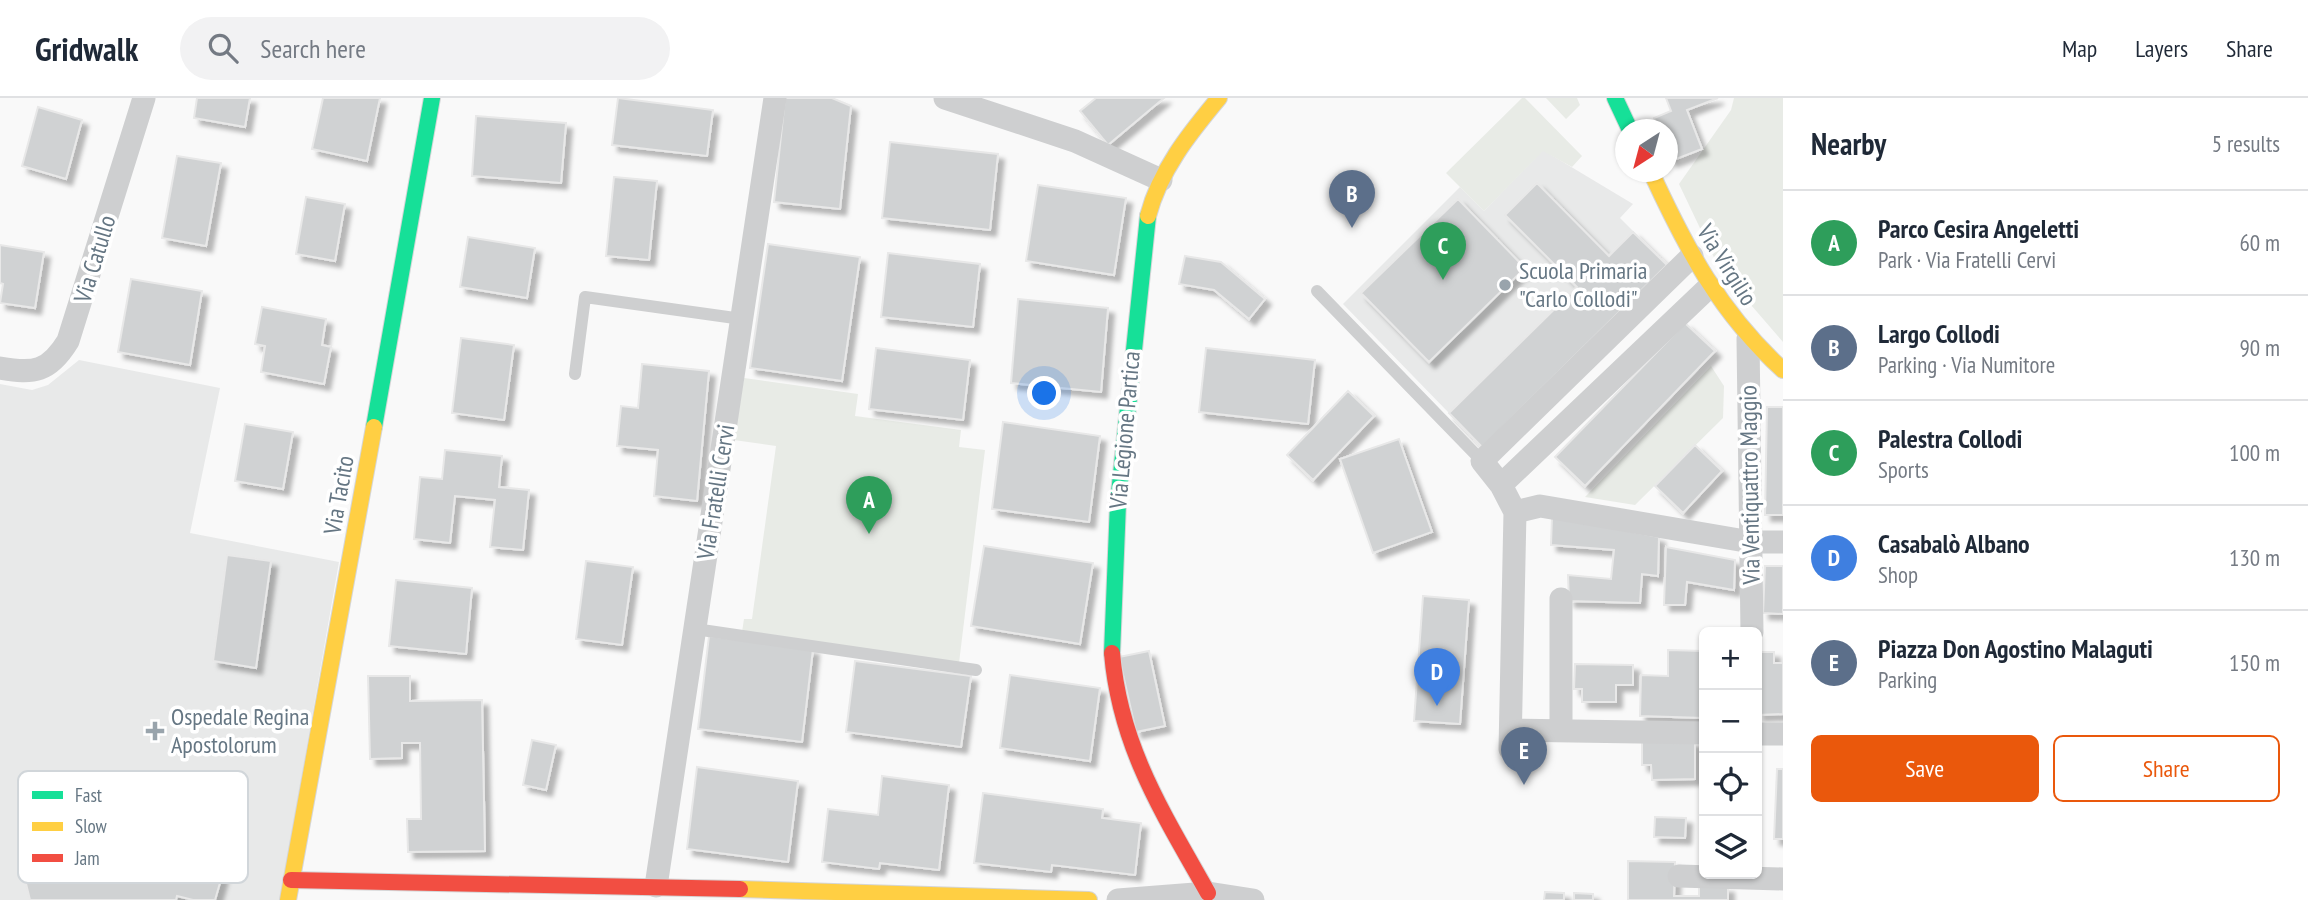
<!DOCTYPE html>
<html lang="en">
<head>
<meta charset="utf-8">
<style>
  :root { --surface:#fff; --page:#f2f2f3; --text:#1f2937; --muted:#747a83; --line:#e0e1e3; --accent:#ea580c }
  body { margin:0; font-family:"PT Sans Narrow",sans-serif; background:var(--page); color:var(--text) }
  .controls { position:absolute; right:21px; bottom:21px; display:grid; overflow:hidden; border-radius:10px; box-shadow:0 2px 5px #0004 }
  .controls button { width:63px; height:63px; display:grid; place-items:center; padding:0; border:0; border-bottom:2px solid var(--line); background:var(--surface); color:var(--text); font:35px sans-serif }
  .compass { position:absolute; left:1615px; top:21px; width:63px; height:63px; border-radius:50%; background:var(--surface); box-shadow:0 2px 5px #0004; rotate:216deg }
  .you { position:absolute; left:1045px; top:296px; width:24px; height:24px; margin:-18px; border:5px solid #fff; border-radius:50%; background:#1a73e8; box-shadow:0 0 0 10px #1a73e833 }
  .badge { display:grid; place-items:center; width:46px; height:46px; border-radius:50%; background:var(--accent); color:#fff; font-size:23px; font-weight:700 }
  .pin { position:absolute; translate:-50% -58px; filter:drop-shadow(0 2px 4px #0008) }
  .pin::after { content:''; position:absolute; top:37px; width:24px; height:21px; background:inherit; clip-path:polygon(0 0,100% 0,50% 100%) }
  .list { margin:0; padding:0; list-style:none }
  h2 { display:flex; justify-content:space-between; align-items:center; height:91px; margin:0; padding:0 28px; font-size:30px }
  h2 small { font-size:23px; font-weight:400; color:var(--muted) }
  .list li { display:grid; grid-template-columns:46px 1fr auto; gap:21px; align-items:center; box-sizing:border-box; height:105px; padding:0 28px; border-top:2px solid var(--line) }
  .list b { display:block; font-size:26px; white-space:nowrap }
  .list p { margin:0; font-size:23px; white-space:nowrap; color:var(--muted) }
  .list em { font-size:23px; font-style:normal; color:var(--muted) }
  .actions { display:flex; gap:14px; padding:21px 28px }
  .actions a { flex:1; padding:16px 0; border:2px solid var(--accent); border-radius:10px; text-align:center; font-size:24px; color:var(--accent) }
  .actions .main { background:var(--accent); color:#fff }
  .icon { flex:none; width:38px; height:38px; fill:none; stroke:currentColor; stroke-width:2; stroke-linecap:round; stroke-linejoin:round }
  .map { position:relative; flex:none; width:1783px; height:802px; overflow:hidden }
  header { display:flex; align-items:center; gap:42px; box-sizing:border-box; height:98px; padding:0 35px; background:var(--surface); border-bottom:2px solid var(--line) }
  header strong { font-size:33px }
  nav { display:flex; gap:38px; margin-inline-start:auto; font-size:24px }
  .search { width:490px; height:63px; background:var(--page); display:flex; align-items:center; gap:18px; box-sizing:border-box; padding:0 24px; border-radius:38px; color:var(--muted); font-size:26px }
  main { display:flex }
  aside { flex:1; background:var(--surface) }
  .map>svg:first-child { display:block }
  .built { fill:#e8e9e9 }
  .green { fill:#e8ebe6 }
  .building { fill:#d0d2d3; stroke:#e8e8e8; stroke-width:2; filter:url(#shadow) }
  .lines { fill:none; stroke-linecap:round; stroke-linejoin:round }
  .fast-casing { stroke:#d5d6d7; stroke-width:18 }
  .slow-casing { stroke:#d5d6d7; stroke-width:18 }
  .jam-casing { stroke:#d5d6d7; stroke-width:18 }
  .lane { stroke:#cecfd0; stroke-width:12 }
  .street { stroke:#cecfd0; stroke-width:23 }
  .fast { stroke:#16e098; stroke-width:16 }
  .slow { stroke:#ffcf43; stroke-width:16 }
  .jam { stroke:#f24e42; stroke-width:16 }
  .poi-dot { fill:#99a4ac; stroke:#fff; stroke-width:2.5 }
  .labels { text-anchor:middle; stroke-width:7; stroke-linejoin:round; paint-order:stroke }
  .street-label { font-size:24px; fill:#657683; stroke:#fff }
  .poi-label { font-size:24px; fill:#657683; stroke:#fff; text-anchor:start }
  .key { fill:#fff; stroke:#d1d6da; stroke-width:2 }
  .key-label { font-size:19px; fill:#657683 }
</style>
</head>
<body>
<header>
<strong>Gridwalk</strong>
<div class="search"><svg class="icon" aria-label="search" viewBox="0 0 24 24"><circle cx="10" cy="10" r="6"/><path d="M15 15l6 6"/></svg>Search here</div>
<nav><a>Map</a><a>Layers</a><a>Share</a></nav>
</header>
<main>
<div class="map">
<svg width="1783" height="802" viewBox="0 0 1783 802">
  <defs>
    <filter id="shadow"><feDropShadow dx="6" dy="6" stdDeviation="2" flood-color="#0004"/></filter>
  </defs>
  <rect width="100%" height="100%" fill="#f9f9f9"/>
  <path class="built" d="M 1543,52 L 1633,106 L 1620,120 L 1667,167 L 1482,349 L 1343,206 L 1460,89 L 1484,113 Z
    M 79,262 L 220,290 L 190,435 L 339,464 L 280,802 L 0,802 L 0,286 L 32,292 L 48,287 Z"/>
  <path class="green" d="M 1522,0 L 1525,0 L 1582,58 L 1572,69 L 1543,53 L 1484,113 L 1446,75 Z
    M 1546,0 L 1577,0 L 1580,7 L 1566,21 Z
    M 1734,0 L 1783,0 L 1783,244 L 1719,170 L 1679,86 L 1731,12 Z
    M 1711,268 L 1724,288 L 1723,320 L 1635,407 L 1585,399 Z
    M 744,280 L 858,296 L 855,318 L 961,332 L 959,349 L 985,352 L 959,565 L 742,534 L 744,521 L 752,521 L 776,348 L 734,342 Z"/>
  <path class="building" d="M 197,0 L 250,0 L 245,29 L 194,20 Z
    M 323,0 L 380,0 L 367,63 L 312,51 Z
    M 618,0 L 713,12 L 707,58 L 612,47 Z
    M 785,0 L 832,0 L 851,8 L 840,111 L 774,104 Z
    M 1096,0 L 1164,0 L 1108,47 L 1080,13 Z
    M 1666,0 L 1718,0 L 1687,12 L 1702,51 L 1671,63 L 1668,54 L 1668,32 L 1658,32 L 1654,20 L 1671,13 Z
    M 38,9 L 82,22 L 66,81 L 22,68 Z
    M 476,18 L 566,25 L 561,85 L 472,78 Z
    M 890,44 L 998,56 L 990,132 L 882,120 Z
    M 177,58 L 221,65 L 206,148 L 162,140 Z
    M 614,79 L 657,83 L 649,162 L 606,158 Z
    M 1537,85 L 1609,158 L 1633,134 L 1667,167 L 1482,349 L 1449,315 L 1577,189 L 1505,117 Z
    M 1038,87 L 1126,100 L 1114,177 L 1026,163 Z
    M 306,99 L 345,106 L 335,163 L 296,156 Z
    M 1458,101 L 1525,170 L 1429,264 L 1361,195 Z
    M 468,139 L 535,150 L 527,200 L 460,189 Z
    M 768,146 L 860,159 L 842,283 L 750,270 Z
    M 0,147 L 44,154 L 35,210 L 0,205 L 3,186 L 0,185 Z
    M 888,155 L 980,166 L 973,229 L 881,219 Z
    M 1185,158 L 1221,164 L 1265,201 L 1249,221 L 1214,192 L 1179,186 Z
    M 131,181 L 202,193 L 190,267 L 118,254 Z
    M 1018,201 L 1108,210 L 1101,294 L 1011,285 Z
    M 262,209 L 326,221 L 322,247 L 331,249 L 324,286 L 261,274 L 265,248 L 255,246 Z
    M 1685,225 L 1715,253 L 1585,388 L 1555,359 Z
    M 461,240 L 514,247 L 504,322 L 452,315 Z
    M 876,250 L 970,262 L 963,322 L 869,311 Z
    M 1206,250 L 1315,262 L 1308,326 L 1199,314 Z
    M 642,266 L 709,273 L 697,403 L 654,398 L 658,352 L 617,348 L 621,308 L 638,310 Z
    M 1348,293 L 1374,318 L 1313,382 L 1287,357 Z
    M 1767,309 L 1783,309 L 1783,417 L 1765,417 Z
    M 1003,324 L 1100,338 L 1089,424 L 992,411 Z
    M 245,326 L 293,334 L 283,391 L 235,383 Z
    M 1399,341 L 1432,434 L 1373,455 L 1340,361 Z
    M 1695,347 L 1722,373 L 1683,415 L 1655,388 Z
    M 445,352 L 502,358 L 499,389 L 529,392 L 523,452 L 490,449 L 495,402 L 455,398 L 450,445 L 414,441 L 420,379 L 442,381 Z
    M 1552,418 L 1659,439 L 1658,478 L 1642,476 L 1640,505 L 1569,503 L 1568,477 L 1611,481 L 1614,452 L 1551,447 Z
    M 984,448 L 1093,465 L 1080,546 L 971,528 Z
    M 1666,449 L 1735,462 L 1734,492 L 1687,484 L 1685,507 L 1664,507 Z
    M 227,457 L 271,463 L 256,570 L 213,563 Z
    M 586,463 L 633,469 L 622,547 L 576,541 Z
    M 1765,468 L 1783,468 L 1783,516 L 1763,515 Z
    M 396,482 L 472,490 L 466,556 L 389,548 Z
    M 1423,498 L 1469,502 L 1460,626 L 1414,623 Z
    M 709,538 L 813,551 L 802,644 L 698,631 Z
    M 1668,552 L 1704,553 L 1704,620 L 1640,618 L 1641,577 L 1668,578 Z
    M 1149,553 L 1165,628 L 1136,634 L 1119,559 Z
    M 1757,554 L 1774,554 L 1774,565 L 1783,565 L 1783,616 L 1758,617 Z
    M 855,563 L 971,578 L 961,649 L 846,634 Z
    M 1575,566 L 1633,567 L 1633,587 L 1616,587 L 1616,604 L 1582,604 L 1582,591 L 1574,591 Z
    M 1010,577 L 1100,590 L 1090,663 L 1000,650 Z
    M 368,578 L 410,578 L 410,603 L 482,602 L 485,753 L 408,754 L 407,721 L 421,721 L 420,645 L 402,645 L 402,660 L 370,661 Z
    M 532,642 L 556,647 L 546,692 L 523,687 Z
    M 1642,643 L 1695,643 L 1695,681 L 1652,682 L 1651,667 L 1642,667 Z
    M 697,669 L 798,683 L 788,764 L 687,751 Z
    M 1777,671 L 1783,671 L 1783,741 L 1774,741 Z
    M 882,678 L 949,687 L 939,772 L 880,765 L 879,771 L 822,764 L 828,711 L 878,717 Z
    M 983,695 L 1103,711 L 1102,720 L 1141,725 L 1135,777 L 1052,767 L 1051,774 L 974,765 Z
    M 1655,719 L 1686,720 L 1685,740 L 1654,739 Z
    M 85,741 L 222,778 L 215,802 L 193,802 L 177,798 L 176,802 L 30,802 L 19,757 Z
    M 1628,763 L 1675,764 L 1674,798 L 1699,798 L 1699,789 L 1728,789 L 1728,802 L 1628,802 Z
    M 1545,794 L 1564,795 L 1564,802 L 1544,802 Z
    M 1574,795 L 1593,796 L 1593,802 L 1574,802 Z"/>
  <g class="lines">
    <defs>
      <path id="fast" d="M 1615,0 L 1630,32
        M 374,329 L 432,0
        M 1112,555 L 1118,405 L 1148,118"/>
      <path id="slow" d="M 1651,74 C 1686,150 1720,215 1783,272
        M 1148,118 C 1160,72 1189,36 1219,0
        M 740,791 L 1089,802
        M 288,802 L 374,329"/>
      <path id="jam" d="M 1112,555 C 1120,649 1163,715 1208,795
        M 291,782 L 740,791"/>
    </defs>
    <use href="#fast" class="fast-casing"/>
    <use href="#slow" class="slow-casing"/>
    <use href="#jam" class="jam-casing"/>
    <path class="lane" d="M 1317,193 L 1482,363
      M 575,276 L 585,199 L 742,221
      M 695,531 L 976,572"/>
    <path class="street" d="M 945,0 L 1075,43 L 1161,82
      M 1748,241 L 1752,534
      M 0,270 C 34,276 49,274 68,243 L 144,0
      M 1501,387 L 1709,189
      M 1515,414 L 1540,408 L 1751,444 L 1783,444
      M 1511,632 L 1704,635
      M 1561,633 L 1561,501
      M 1757,636 L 1783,636
      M 1510,651 L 1515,414 L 1501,387 L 1482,363 L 1692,158
      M 1679,778 L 1783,781
      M 656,788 L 775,0
      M 1118,802 L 1208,795 L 1253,802"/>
    <use href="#fast" class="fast"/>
    <use href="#slow" class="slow"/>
    <use href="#jam" class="jam"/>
  </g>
  <g class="poi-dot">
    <circle cx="1505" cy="187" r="7"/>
    <path d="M151.5 622.5h7v7h7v7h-7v7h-7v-7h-7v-7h7z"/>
  </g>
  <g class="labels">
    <g class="street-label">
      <text transform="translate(95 161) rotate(-73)" y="8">Via Catullo</text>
      <text transform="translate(1727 167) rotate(58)" y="8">Via Virgilio</text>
      <text transform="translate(1125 332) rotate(-85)" y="8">Via Legione Partica</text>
      <text transform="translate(1750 387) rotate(-91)" y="8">Via Ventiquattro Maggio</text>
      <text transform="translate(716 394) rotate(-81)" y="8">Via Fratelli Cervi</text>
      <text transform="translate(339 397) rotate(-80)" y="8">Via Tacito</text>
    </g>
    <g class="poi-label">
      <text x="1519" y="181">Scuola Primaria<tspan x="1519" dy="28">"Carlo Collodi"</tspan></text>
      <text x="171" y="627">Ospedale Regina<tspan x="171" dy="28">Apostolorum</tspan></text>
    </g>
  </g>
  <rect x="18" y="673" width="230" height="112" rx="10" class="key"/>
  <rect x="32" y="693" width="31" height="8" fill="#16e098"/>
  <rect x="32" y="724" width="31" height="9" fill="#ffcf43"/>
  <rect x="32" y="756" width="31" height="8" fill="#f24e42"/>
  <g class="key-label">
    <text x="75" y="704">Fast</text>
    <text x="75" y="735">Slow</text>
    <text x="75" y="767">Jam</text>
  </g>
</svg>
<div class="controls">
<button>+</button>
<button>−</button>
<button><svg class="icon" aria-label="locate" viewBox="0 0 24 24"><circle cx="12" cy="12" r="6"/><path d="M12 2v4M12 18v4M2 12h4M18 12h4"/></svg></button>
<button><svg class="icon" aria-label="layers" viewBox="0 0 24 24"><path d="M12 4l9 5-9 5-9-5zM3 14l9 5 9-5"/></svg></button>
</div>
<svg class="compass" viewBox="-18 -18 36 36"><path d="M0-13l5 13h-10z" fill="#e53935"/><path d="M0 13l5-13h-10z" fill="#747a83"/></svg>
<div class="you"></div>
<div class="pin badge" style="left:869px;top:436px;background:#2e9e5b">A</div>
<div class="pin badge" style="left:1352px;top:130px;background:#5c6f8a">B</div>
<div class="pin badge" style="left:1443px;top:182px;background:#2e9e5b">C</div>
<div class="pin badge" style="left:1437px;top:608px;background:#3f7fe0">D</div>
<div class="pin badge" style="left:1524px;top:687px;background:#5c6f8a">E</div>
</div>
<aside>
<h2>Nearby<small>5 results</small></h2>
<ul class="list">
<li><span class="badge" style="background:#2e9e5b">A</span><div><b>Parco Cesira Angeletti</b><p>Park · Via Fratelli Cervi</p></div><em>60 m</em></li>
<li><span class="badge" style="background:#5c6f8a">B</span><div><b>Largo Collodi</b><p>Parking · Via Numitore</p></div><em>90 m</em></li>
<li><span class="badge" style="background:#2e9e5b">C</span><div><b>Palestra Collodi</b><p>Sports</p></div><em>100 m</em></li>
<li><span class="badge" style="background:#3f7fe0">D</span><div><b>Casabalò Albano</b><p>Shop</p></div><em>130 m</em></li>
<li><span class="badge" style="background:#5c6f8a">E</span><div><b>Piazza Don Agostino Malaguti</b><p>Parking</p></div><em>150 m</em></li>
</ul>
<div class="actions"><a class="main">Save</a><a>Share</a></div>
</aside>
</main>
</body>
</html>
